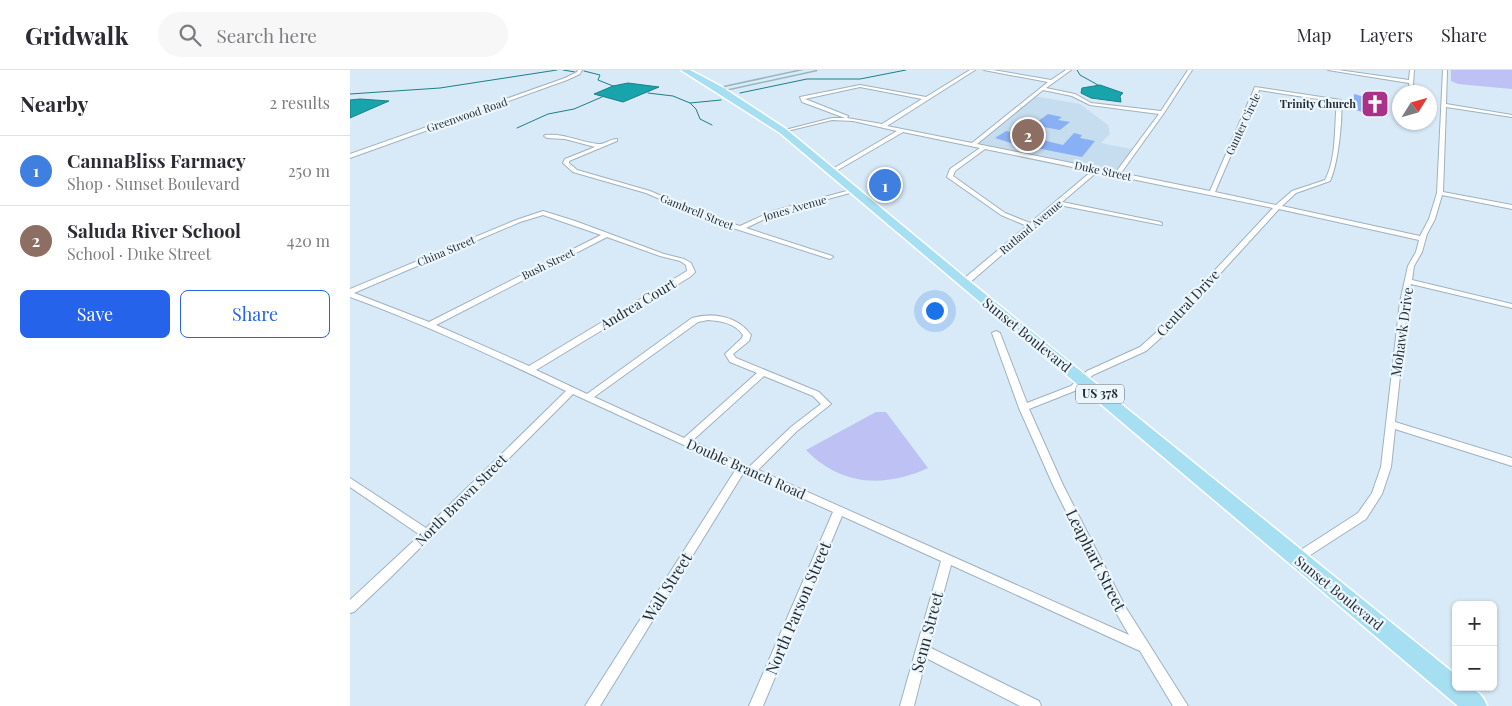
<!DOCTYPE html>
<html lang="en">
<head>
<meta charset="utf-8">
<style>
  :root { --surface:#fff; --page:#f7f7f7; --text:#2b2b33; --muted:#7c7c81; --line:#e1e1e2; --accent:#2563eb }
  body { margin:0; font-family:"Playfair Display",serif; background:var(--page); color:var(--text) }
  .controls { position:absolute; right:15px; bottom:15px; display:grid; overflow:hidden; border-radius:8px; box-shadow:0 1px 4px #0004 }
  .controls button { width:45px; height:45px; display:grid; place-items:center; padding:0; border:0; border-bottom:1px solid var(--line); background:var(--surface); color:var(--text); font:25px sans-serif }
  .compass { position:absolute; left:1042px; top:15px; width:45px; height:45px; border-radius:50%; background:var(--surface); box-shadow:0 1px 4px #0004; rotate:53deg }
  .you { position:absolute; left:584px; top:240px; width:18px; height:18px; margin:-12px; border:4px solid #fff; border-radius:50%; background:#1a73e8; box-shadow:0 0 0 8px #1a73e833 }
  .badge { display:grid; place-items:center; width:32px; height:32px; border-radius:50%; background:var(--accent); color:#fff; font-size:16px; font-weight:700 }
  .pin { position:absolute; translate:-50% -50%; border:2px solid #fff; box-shadow:0 1px 5px #0006 }
  .list { margin:0; padding:0; list-style:none }
  h2 { display:flex; justify-content:space-between; align-items:center; height:65px; margin:0; padding:0 20px; font-size:21px }
  h2 small { font-size:16px; font-weight:400; color:var(--muted) }
  .list li { display:grid; grid-template-columns:32px 1fr auto; gap:15px; align-items:center; box-sizing:border-box; height:70px; padding:0 20px; border-top:1px solid var(--line) }
  .list b { display:block; font-size:19px; white-space:nowrap }
  .list p { margin:0; font-size:16px; white-space:nowrap; color:var(--muted) }
  .list em { font-size:16px; font-style:normal; color:var(--muted) }
  .actions { display:flex; gap:10px; padding:15px 20px }
  .actions a { flex:1; padding:11px 0; border:1px solid var(--accent); border-radius:8px; text-align:center; font-size:18px; color:var(--accent) }
  .actions .main { background:var(--accent); color:#fff }
  .icon { flex:none; width:28px; height:28px; fill:none; stroke:currentColor; stroke-width:2; stroke-linecap:round; stroke-linejoin:round }
  .map { position:relative; flex:none; width:1162px; height:636px; overflow:hidden }
  header { display:flex; align-items:center; gap:30px; box-sizing:border-box; height:70px; padding:0 25px; background:var(--surface); border-bottom:1px solid var(--line) }
  header strong { font-size:24px }
  nav { display:flex; gap:28px; margin-inline-start:auto; font-size:18px }
  .search { width:350px; height:45px; background:var(--page); display:flex; align-items:center; gap:12px; box-sizing:border-box; padding:0 18px; border-radius:28px; color:var(--muted); font-size:19px }
  main { display:flex }
  aside { flex:1; background:var(--surface) }
  .map>svg:first-child { display:block }
  .built { fill:#c6ddef }
  .green { fill:#bdc1f4 }
  .water { fill:#18a4ac; stroke:#1c8087 }
  .lines { fill:none; stroke-linecap:round; stroke-linejoin:round }
  .stream { stroke:#1c8087; stroke-width:1 }
  .building { fill:#89b0f4 }
  .street-casing { stroke:#a0b1be; stroke-width:2 }
  .secondary-casing { stroke:#a0b1be; stroke-width:3 }
  .primary-casing { stroke:#fff; stroke-width:3 }
  .street { fill:#fff; fill-rule:evenodd }
  .secondary { fill:#d2eff8; fill-rule:evenodd }
  .primary { fill:#a6dff1; fill-rule:evenodd }
  .labels { text-anchor:middle; stroke-width:4.5; stroke-linejoin:round; paint-order:stroke }
  .far-poi-label { font-size:11px; font-weight:bold; fill:#262d32; stroke:#ebf6fe; text-anchor:end }
  .far-street-label { font-size:11px; fill:#262d32; stroke:#ebf6fe }
  .shield { fill:#ebf6fe; stroke:#61696f; stroke-width:1 }
  .shield-label { font-size:12px; font-weight:bold; fill:#262d32 }
  .street-label { font-size:14px; fill:#262d32; stroke:#ebf6fe }
  .near-street-label { font-size:16px; fill:#262d32; stroke:#ebf6fe }
</style>
</head>
<body>
<header>
<strong>Gridwalk</strong>
<div class="search"><svg class="icon" aria-label="search" viewBox="0 0 24 24"><circle cx="10" cy="10" r="6"/><path d="M15 15l6 6"/></svg>Search here</div>
<nav><a>Map</a><a>Layers</a><a>Share</a></nav>
</header>
<main>
<aside>
<h2>Nearby<small>2 results</small></h2>
<ul class="list">
<li><span class="badge" style="background:#3f7fe0">1</span><div><b>CannaBliss Farmacy</b><p>Shop · Sunset Boulevard</p></div><em>250 m</em></li>
<li><span class="badge" style="background:#8d6e63">2</span><div><b>Saluda River School</b><p>School · Duke Street</p></div><em>420 m</em></li>
</ul>
<div class="actions"><a class="main">Save</a><a>Share</a></div>
</aside>
<div class="map">
<svg width="1162" height="636" viewBox="0 0 1162 636">
  <rect width="100%" height="100%" fill="#d8e9f7"/>
  <path class="built" d="M 684,26 L 730,34 L 758,55 L 760,64 L 751,73 L 786,80 L 768,104 L 624,74 Z"/>
  <path class="green" d="M 1101,0 L 1162,0 L 1162,19 L 1108,14 L 1101,11 Z
    M 526,342 L 536,342 L 578,398 C 534,418 491,416 456,380 Z"/>
  <path class="water" d="M 278,13 L 309,17 L 273,32 L 244,24 L 263,16 Z
    M 750,15 L 773,23 L 770,26 L 771,32 L 741,28 L 731,23 L 732,18 Z
    M 10,29 L 39,31 L 0,48 L 0,30 Z"/>
  <g class="lines">
    <path class="stream" d="M 213,0 L 225,2
      M 727,0 L 730,5 L 748,15
      M 234,1 L 250,5 L 248,10 L 263,16
      M 298,23 L 323,26 L 340,33 L 371,30
      M 390,23 L 457,9 L 510,9 L 556,0
      M 0,24 L 90,18 L 207,0
      M 340,33 L 346,39 L 350,49 L 362,55
      M 167,58 L 198,44 L 224,39 L 252,27"/>
  </g>
  <path class="building" d="M 1004,24 L 1033,32 L 1031,44 L 1015,43 L 1006,40 L 1006,38 L 1004,37 Z
    M 698,44 L 712,47 L 708,50 L 720,52 L 710,60 L 683,55 Z
    M 656,61 L 713,75 L 724,63 L 732,65 L 730,68 L 745,71 L 732,87 L 661,73 L 645,68 Z"/>
  <g class="lines">
    <defs>
      <path id="street" d="M 228,0 L 232,0 L 230,4 L 217,10 L 0,88 L 0,84 L 215,8 L 227,2 Z
        M 620,0 L 625,0 L 537,56 L 622,73 L 698,12 L 634,0 L 643,0 L 701,10 L 716,0 L 721,0 L 696,18 L 725,24 L 741,33 L 811,41 L 838,0 L 842,0 L 814,43 L 771,103 L 860,121 L 905,17 L 991,30 C 993,48 988,95 980,111 L 946,123 L 932,136 L 1070,166 L 1079,149 L 1087,123 L 1093,0 L 1097,0 L 1096,34 L 1162,45 L 1162,47 L 1096,37 L 1093,122 L 1162,135 L 1162,139 L 1092,125 L 1085,149 L 1077,164 L 1072,182 L 1064,196 L 1062,210 L 1162,234 L 1162,238 L 1061,214 L 1058,232 L 1045,352 L 1162,388 L 1162,396 L 1045,359 L 1041,397 L 1032,424 L 1016,449 L 951,491 L 947,493 L 943,491 L 941,488 L 943,485 L 1008,443 L 1022,423 L 1031,397 L 1050,232 L 1058,196 L 1066,182 L 1069,170 L 929,139 L 815,264 L 796,281 L 743,305 L 727,320 L 679,339 L 713,415 L 776,538 L 838,636 L 823,636 L 790,581 L 601,495 L 579,577 L 689,631 L 691,636 L 670,636 L 576,588 L 564,636 L 550,636 L 591,491 L 492,446 L 413,636 L 399,636 L 483,442 L 394,402 L 250,636 L 235,636 L 386,399 L 223,324 L 41,507 L 4,542 L 0,543 L 0,530 L 70,465 L 0,417 L 0,408 L 76,458 L 216,321 C 145,287 74,254 0,227 L 0,219 L 166,150 L 193,141 L 225,151 L 314,184 L 334,189 L 341,193 L 345,202 L 340,207 L 186,300 L 237,324 L 342,248 C 363,242 388,246 401,265 L 399,271 L 383,284 L 386,288 L 469,322 L 481,334 L 447,361 L 408,400 L 779,565 L 768,546 L 703,415 L 669,338 L 642,263 L 646,261 L 650,263 L 677,333 L 721,316 L 737,301 L 790,277 L 809,260 L 923,138 L 747,102 L 712,132 L 810,152 L 812,153 L 812,155 L 709,135 L 617,215 L 614,215 L 610,213 L 611,211 L 677,156 L 651,145 L 597,107 L 600,99 L 630,78 L 553,62 L 481,104 L 478,102 L 479,101 L 547,61 L 503,51 L 482,50 L 433,62 L 431,61 L 482,48 L 495,48 L 452,32 L 450,27 L 510,15 L 576,27 ZM 510,17 L 572,29 L 532,54 L 497,48 L 498,46 L 455,29 ZM 693,20 L 722,26 L 740,35 L 809,44 L 766,102 L 627,74 ZM 909,20 L 987,32 C 984,57 987,88 975,110 L 942,121 L 926,135 L 865,122 ZM 635,79 L 742,101 L 680,153 L 655,143 L 603,106 L 605,101 ZM 193,145 L 251,165 L 79,252 L 4,223 L 170,152 ZM 257,167 L 310,186 L 330,191 L 336,195 L 337,201 L 179,296 L 86,255 ZM 358,250 C 371,251 385,253 393,265 L 392,268 L 375,284 L 380,292 L 407,303 L 334,368 L 244,327 L 348,252 ZM 414,306 L 463,326 L 471,334 L 441,357 L 399,397 L 342,371 Z
        M 978,0 L 988,0 L 1059,10 L 1060,0 L 1064,0 L 1063,15 L 1061,16 L 1059,15 L 1059,13 Z
        M 195,65 C 215,63 229,72 248,74 C 254,75 260,69 267,69 L 267,71 L 219,91 L 219,93 L 227,100 L 300,121 L 365,149 L 390,156 L 423,141 L 504,119 L 507,121 L 427,143 L 396,158 L 482,186 L 483,187 L 480,189 L 361,151 L 296,123 L 223,102 L 213,93 L 215,89 L 245,77 L 215,69 L 197,68 L 194,66 Z"/>
      <path id="secondary" d="M 454,0 L 466,0 L 369,21 L 366,19 Z"/>
      <path id="primary" d="M 331,0 L 340,0 L 372,17 L 436,59 L 618,210 L 1106,605 L 1106,617 C 1122,617 1131,620 1137,636 L 1108,636 L 430,63 Z"/>
    </defs>
    <use href="#street" class="street-casing"/>
    <use href="#secondary" class="secondary-casing"/>
    <use href="#primary" class="primary-casing"/>
    <use href="#street" class="street"/>
    <use href="#secondary" class="secondary"/>
    <use href="#primary" class="primary"/>
  </g>
  <defs>
    <symbol id="church-square" viewBox="-11 -11 22 22"><rect x="-9" y="-9" width="18" height="18" rx="4" fill="#a93187" stroke="#ebf6fe"/><path d="M-1.2-6h2.4v3.5h3.3v2.4h-3.3V6h-2.4V-.1h-3.3v-2.4h3.3Z" fill="#fff"/></symbol>
  </defs>
  <g fill-rule="evenodd">
    <use href="#church-square" x="1009" y="18" width="32" height="32"/>
  </g>
  <g class="labels">
    <g class="far-poi-label">
      <text x="1006" y="38">Trinity Church</text>
    </g>
    <g class="far-street-label">
      <text transform="translate(117 45) rotate(-19)" y="4">Greenwood Road</text>
      <text transform="translate(893 54) rotate(-65)" y="4">Gunter Circle</text>
      <text transform="translate(753 101) rotate(12)" y="4">Duke Street</text>
      <text transform="translate(445 138) rotate(-16)" y="4">Jones Avenue</text>
      <text transform="translate(347 142) rotate(22)" y="4">Gambrell Street</text>
      <text transform="translate(681 157) rotate(-40)" y="4">Rutland Avenue</text>
      <text transform="translate(96 181) rotate(-23)" y="4">China Street</text>
      <text transform="translate(198 194) rotate(-26)" y="4">Bush Street</text>
    </g>
    <rect class="shield" x="726" y="314.5" width="48" height="19" rx="4"/>
    <g class="shield-label">
      <text x="750" y="328">US 378</text>
    </g>
    <g class="street-label">
      <text transform="translate(838 233) rotate(-47)" y="5">Central Drive</text>
      <text transform="translate(288 234) rotate(-31)" y="5">Andrea Court</text>
      <text transform="translate(1052 262) rotate(-82)" y="5">Mohawk Drive</text>
      <text transform="translate(677 265) rotate(39)" y="5">Sunset Boulevard</text>
      <text transform="translate(396 399) rotate(24)" y="5">Double Branch Road</text>
      <text transform="translate(111 430) rotate(-45)" y="5">North Brown Street</text>
      <text transform="translate(989 523) rotate(39)" y="5">Sunset Boulevard</text>
    </g>
    <g class="near-street-label">
      <text transform="translate(746 490) rotate(63)" y="6">Leaphart Street</text>
      <text transform="translate(317 517) rotate(-58)" y="6">Wall Street</text>
      <text transform="translate(448 538) rotate(-67)" y="6">North Parson Street</text>
      <text transform="translate(577 562) rotate(-75)" y="6">Senn Street</text>
    </g>
  </g>
</svg>
<div class="controls">
<button>+</button>
<button>−</button>
</div>
<svg class="compass" viewBox="-18 -18 36 36"><path d="M0-13l5 13h-10z" fill="#e53935"/><path d="M0 13l5-13h-10z" fill="#7c7c81"/></svg>
<div class="you"></div>
<div class="pin badge" style="left:535px;top:115px;background:#3f7fe0">1</div>
<div class="pin badge" style="left:678px;top:65px;background:#8d6e63">2</div>
</div>
</main>
</body>
</html>
